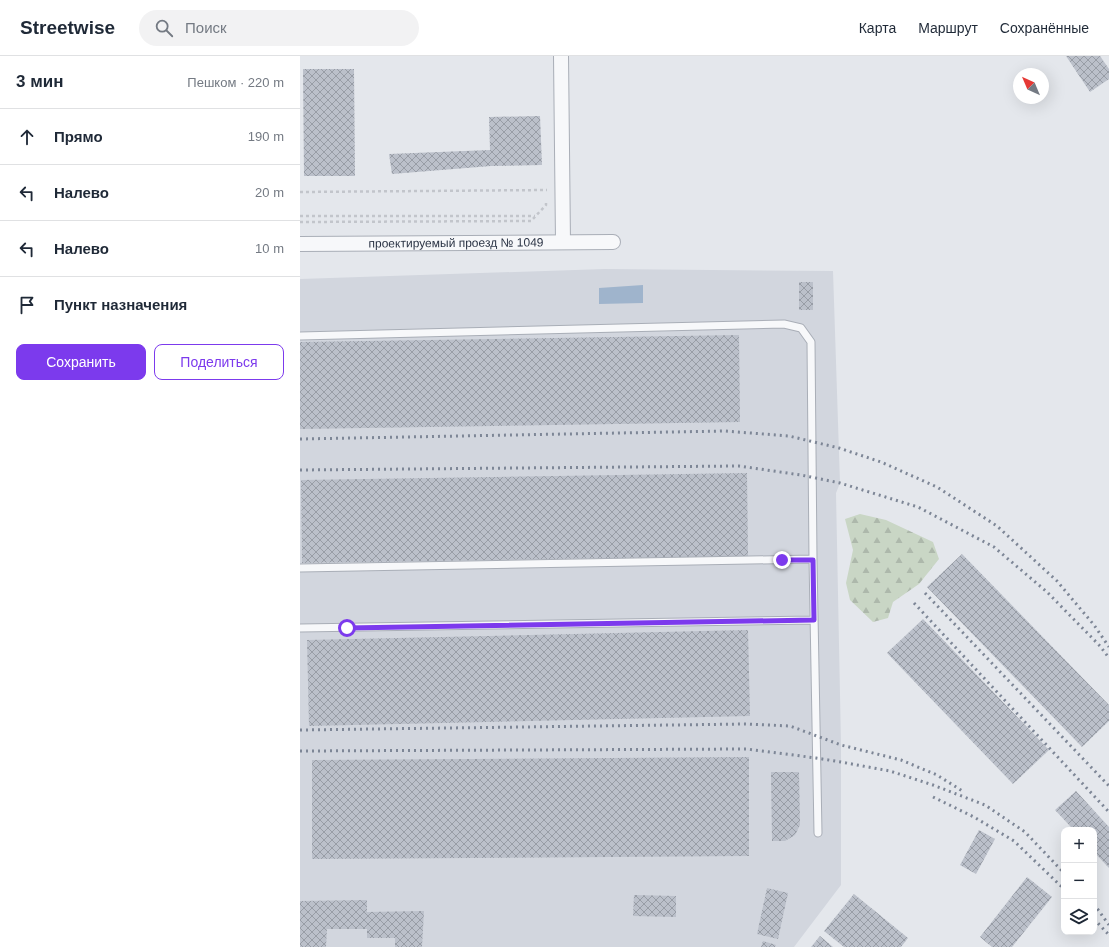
<!DOCTYPE html>
<html lang="ru">
<head>
<meta charset="utf-8">
<style>
  :root { --surface:#fff; --page:#f2f2f3; --text:#1f2937; --muted:#747a83; --line:#e0e1e3; --accent:#7c3aed }
  body { margin:0; font-family:Arial,sans-serif; background:var(--page); color:var(--text) }
  .controls { position:absolute; right:12px; bottom:12px; display:grid; overflow:hidden; border-radius:8px; box-shadow:0 4px 16px #0002 }
  .controls button { width:36px; height:36px; display:grid; place-items:center; padding:0; border:0; border-bottom:1px solid var(--line); background:var(--surface); color:var(--text); font:20px sans-serif }
  .compass { position:absolute; left:713px; top:12px; width:36px; height:36px; border-radius:50%; background:var(--surface); box-shadow:0 4px 16px #0002; rotate:316deg }
  .stop { position:absolute; width:12px; height:12px; margin:-9px; border:3px solid #7c3aed; border-radius:50%; background:#fff }
  .stop.end { background:#7c3aed; border-color:#fff; box-shadow:0 1px 4px #0008 }
  .list { margin:0; padding:0; list-style:none }
  h2 { display:flex; justify-content:space-between; align-items:center; height:52px; margin:0; padding:0 16px; font-size:17px }
  h2 small { font-size:13px; font-weight:400; color:var(--muted) }
  .list li { display:grid; grid-template-columns:26px 1fr auto; gap:12px; align-items:center; box-sizing:border-box; height:56px; padding:0 16px; border-top:1px solid var(--line) }
  .list b { display:block; font-size:15px; white-space:nowrap }
  .list em { font-size:13px; font-style:normal; color:var(--muted) }
  .actions { display:flex; gap:8px; padding:12px 16px }
  .actions a { flex:1; padding:9px 0; border:1px solid var(--accent); border-radius:8px; text-align:center; font-size:14px; color:var(--accent) }
  .actions .main { background:var(--accent); color:#fff }
  .icon { flex:none; width:22px; height:22px; fill:none; stroke:currentColor; stroke-width:2; stroke-linecap:round; stroke-linejoin:round }
  .map { position:relative; flex:none; width:809px; height:891px; overflow:hidden }
  header { display:flex; align-items:center; gap:24px; box-sizing:border-box; height:56px; padding:0 20px; background:var(--surface); border-bottom:1px solid var(--line) }
  header strong { font-size:19px }
  nav { display:flex; gap:22px; margin-inline-start:auto; font-size:14px }
  .search { width:280px; height:36px; background:var(--page); display:flex; align-items:center; gap:10px; box-sizing:border-box; padding:0 14px; border-radius:22px; color:var(--muted); font-size:15px }
  main { display:flex }
  aside { flex:1; background:var(--surface) }
  .map>svg:first-child { display:block }
  .built { fill:#d2d6de }
  .forest { fill:url(#forest-firs) }
  .water { fill:#9fb4cc }
  .building { fill:url(#building-cross-hatch) }
  .lines { fill:none; stroke-linecap:round; stroke-linejoin:round }
  .service-casing { stroke:#a9aeb7; stroke-width:9 }
  .minor-casing { stroke:#a9aeb7; stroke-width:16 }
  .path { stroke:#c2c5cb; stroke-width:2.5; stroke-dasharray:3 3; stroke-linecap:butt }
  .service { stroke:#f7f8fa; stroke-width:7 }
  .minor { stroke:#f7f8fa; stroke-width:14 }
  .rail { stroke:#7d8696; stroke-width:3; stroke-dasharray:2 4; stroke-linecap:butt }
  .route { stroke:#7c3aed; stroke-width:5 }
  .labels { text-anchor:middle; stroke-width:3.5; stroke-linejoin:round; paint-order:stroke }
  .street-label { font-size:12px; fill:#2b3445; stroke:#f4f6f9 }
</style>
</head>
<body>
<header>
<strong>Streetwise</strong>
<div class="search"><svg class="icon" aria-label="search" viewBox="0 0 24 24"><circle cx="10" cy="10" r="6"/><path d="M15 15l6 6"/></svg>Поиск</div>
<nav><a>Карта</a><a>Маршрут</a><a>Сохранённые</a></nav>
</header>
<main>
<aside>
<h2>3 мин<small>Пешком · 220 m</small></h2>
<ul class="list">
<li><svg class="icon" aria-label="ahead" viewBox="0 0 24 24"><path d="M12 20V5M6 11l6-6 6 6"/></svg><div><b>Прямо</b></div><em>190 m</em></li>
<li><svg class="icon" aria-label="left" viewBox="0 0 24 24"><path d="M17 20v-9H6M10 6l-5 5 5 5"/></svg><div><b>Налево</b></div><em>20 m</em></li>
<li><svg class="icon" aria-label="left" viewBox="0 0 24 24"><path d="M17 20v-9H6M10 6l-5 5 5 5"/></svg><div><b>Налево</b></div><em>10 m</em></li>
<li><svg class="icon" aria-label="arrive" viewBox="0 0 24 24"><path d="M6 21V4h12l-3 4 3 4H6"/></svg><div><b>Пункт назначения</b></div></li>
</ul>
<div class="actions"><a class="main">Сохранить</a><a>Поделиться</a></div>
</aside>
<div class="map">
<svg width="809" height="891" viewBox="0 0 809 891">
  <defs>
    <pattern id="forest-firs" width="22" height="20" patternUnits="userSpaceOnUse"><rect width="22" height="20" fill="#c9d6c5"/><path d="M5 1l3.5 6h-7zM16 11l3.5 6h-7z" fill="#adb8ab"/></pattern>
    <pattern id="building-cross-hatch" width="8" height="8" patternUnits="userSpaceOnUse"><rect width="8" height="8" fill="#bbc0ca"/><path d="M0 0l8 8M0 8l8-8" fill="none" stroke="#989da6"/></pattern>
  </defs>
  <rect width="100%" height="100%" fill="#e4e7ec"/>
  <path class="built" d="M 305,213 L 533,215 L 540,427 L 536,437 L 541,689 L 541,829 L 494,891 L 0,891 L 0,223 Z"/>
  <path class="forest" d="M 560,458 L 586,464 L 633,486 L 639,503 L 619,528 L 593,546 L 588,562 L 573,566 L 550,544 L 546,527 L 553,494 L 545,463 Z"/>
  <path class="water" d="M 343,229 L 343,247 L 299,248 L 299,232 Z"/>
  <path class="building" d="M 766,0 L 800,0 L 809,13 L 809,23 L 790,36 Z
    M 3,13 L 54,13 L 55,120 L 4,120 Z
    M 240,60 L 242,109 L 191,110 L 92,118 L 89,98 L 190,94 L 189,61 Z
    M 499,226 L 513,226 L 513,254 L 499,254 Z
    M 439,279 L 440,366 L 0,373 L 0,286 Z
    M 447,417 L 448,500 L 2,507 L 1,424 Z
    M 662,498 L 809,649 L 809,665 L 782,691 L 627,531 Z
    M 623,563 L 749,694 L 713,728 L 587,597 Z
    M 448,574 L 450,660 L 9,670 L 7,584 Z
    M 449,701 L 449,800 L 12,803 L 12,704 Z
    M 471,716 L 499,716 L 500,769 L 495,779 L 485,785 L 472,785 Z
    M 776,735 L 809,771 L 809,812 L 794,796 L 794,774 L 774,774 L 755,754 Z
    M 679,774 L 695,783 L 676,818 L 660,809 Z
    M 727,821 L 752,841 L 712,891 L 692,891 L 680,881 Z
    M 467,832 L 488,837 L 478,883 L 457,878 Z
    M 554,838 L 608,882 L 601,891 L 544,891 L 524,875 Z
    M 334,839 L 376,840 L 376,861 L 333,860 Z
    M 67,844 L 67,856 L 124,855 L 122,891 L 95,891 L 95,882 L 67,882 L 67,873 L 27,873 L 26,891 L 0,891 L 0,845 Z
    M 520,880 L 533,891 L 511,891 Z
    M 463,885 L 476,889 L 475,891 L 461,891 Z"/>
  <g class="lines">
    <defs>
      <path id="service" d="M 0,280 L 484,268 L 501,272 L 511,286 L 513,503 L 518,777
        M 0,512 L 513,503
        M 0,572 L 514,564"/>
      <g id="minor">
        <path d="M 261,0 L 263,186"/>
        <path id="s1" d="M 0,188 L 313,186"/>
      </g>
    </defs>
    <use href="#service" class="service-casing"/>
    <use href="#minor" class="minor-casing"/>
    <path class="path" d="M 0,136 L 247,134
      M 0,160 L 235,160
      M 0,166 L 231,165 L 246,149 L 246,146"/>
    <use href="#service" class="service"/>
    <use href="#minor" class="minor"/>
    <path class="rail" d="M 0,383 L 425,375 L 489,380 L 539,392 L 581,406 L 637,431 L 697,470 L 757,525 L 794,569 L 809,591
      M 0,414 L 439,410 L 501,419 L 540,427 L 618,451 L 694,491 L 747,536 L 800,590 L 809,602
      M 625,537 L 809,730
      M 614,547 L 809,756
      M 0,674 L 445,668 L 490,670 L 541,689 L 601,704 L 637,719 L 664,736
      M 0,695 L 447,693 L 516,702 L 541,706 L 590,715 L 633,729 L 685,749 L 725,776 L 764,817
      M 633,741 L 674,761 L 714,785 L 764,833
      M 794,848 L 809,869
      M 794,863 L 809,879"/>
  </g>
  <g class="lines">
    <path class="route" d="M 47,572 L 514,564 L 513,504 L 482,504"/>
  </g>
  <g class="labels">
    <g class="street-label">
      <text dy="4" stroke="none"><textPath href="#s1" startOffset="156">проектируемый проезд № 1049</textPath></text>
    </g>
  </g>
</svg>
<div class="controls">
<button>+</button>
<button>−</button>
<button><svg class="icon" aria-label="layers" viewBox="0 0 24 24"><path d="M12 4l9 5-9 5-9-5zM3 14l9 5 9-5"/></svg></button>
</div>
<svg class="compass" viewBox="-18 -18 36 36"><path d="M0-13l5 13h-10z" fill="#e53935"/><path d="M0 13l5-13h-10z" fill="#747a83"/></svg>
<div class="stop" style="left:47px;top:572px"></div>
<div class="stop end" style="left:482px;top:504px"></div>
</div>
</main>
</body>
</html>
